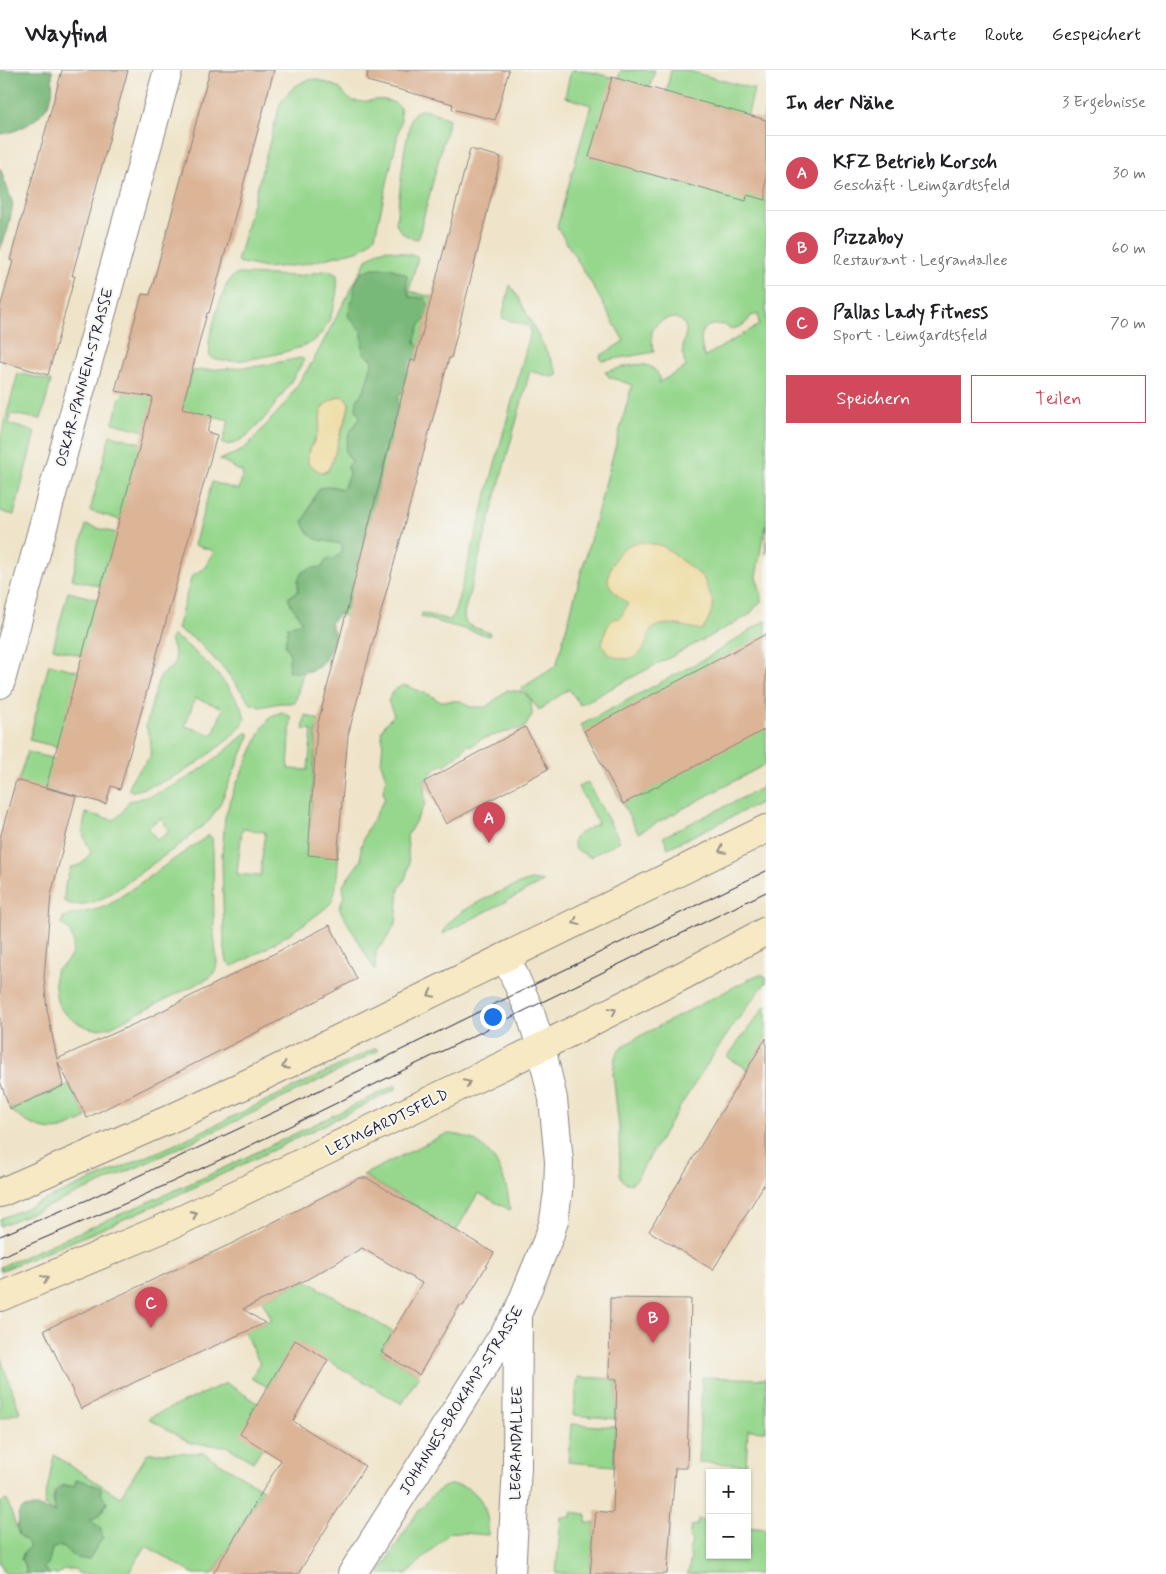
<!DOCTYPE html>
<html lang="de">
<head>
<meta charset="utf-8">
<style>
  :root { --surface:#fff; --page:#f6f6f6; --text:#202124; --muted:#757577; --line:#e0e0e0; --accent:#d1495b }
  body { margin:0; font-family:Mynerve,sans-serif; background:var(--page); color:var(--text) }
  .controls { position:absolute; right:15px; bottom:15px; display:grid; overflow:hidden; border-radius:0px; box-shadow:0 1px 4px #0004 }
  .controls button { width:45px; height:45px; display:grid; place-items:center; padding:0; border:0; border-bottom:1px solid var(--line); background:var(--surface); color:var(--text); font:25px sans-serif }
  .you { position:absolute; left:492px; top:946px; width:18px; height:18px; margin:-12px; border:4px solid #fff; border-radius:50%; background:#1a73e8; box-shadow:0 0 0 8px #1a73e833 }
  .badge { display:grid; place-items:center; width:32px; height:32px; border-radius:50%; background:var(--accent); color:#fff; font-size:16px; font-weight:700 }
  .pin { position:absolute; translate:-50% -41px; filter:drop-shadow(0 1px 2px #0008) }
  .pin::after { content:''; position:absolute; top:26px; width:18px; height:15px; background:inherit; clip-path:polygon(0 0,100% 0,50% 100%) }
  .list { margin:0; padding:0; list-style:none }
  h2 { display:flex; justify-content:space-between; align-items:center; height:65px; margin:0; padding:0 20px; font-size:21px }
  h2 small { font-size:16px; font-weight:400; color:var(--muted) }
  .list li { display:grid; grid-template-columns:32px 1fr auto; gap:15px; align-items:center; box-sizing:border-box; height:75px; padding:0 20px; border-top:1px solid var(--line) }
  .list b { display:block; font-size:19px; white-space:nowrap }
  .list p { margin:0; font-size:16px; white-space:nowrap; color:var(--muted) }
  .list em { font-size:16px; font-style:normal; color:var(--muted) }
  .actions { display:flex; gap:10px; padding:15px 20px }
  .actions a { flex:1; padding:11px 0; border:1px solid var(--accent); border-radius:0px; text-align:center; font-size:18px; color:var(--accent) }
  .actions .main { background:var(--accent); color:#fff }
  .map { position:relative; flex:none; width:766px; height:1504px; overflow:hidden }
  header { display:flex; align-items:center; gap:30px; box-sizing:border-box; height:70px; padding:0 25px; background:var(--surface); border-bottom:1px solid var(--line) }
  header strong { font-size:24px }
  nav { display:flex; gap:28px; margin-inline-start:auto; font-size:18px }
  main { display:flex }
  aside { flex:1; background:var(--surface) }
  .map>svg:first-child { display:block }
  .green { fill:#96d78d; stroke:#5c7c64; fill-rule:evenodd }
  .forest { fill:#78b878; stroke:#4d6d5a }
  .sand { fill:#eeda9e; stroke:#887e6c }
  .building { fill:#dcb496 }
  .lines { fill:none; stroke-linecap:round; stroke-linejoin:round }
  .minor-casing { stroke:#888382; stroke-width:30 }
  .secondary-casing { stroke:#888382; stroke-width:30 }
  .minor { stroke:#fff; stroke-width:28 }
  .secondary { stroke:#f6e9c3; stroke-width:28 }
  .tram { stroke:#22223b; stroke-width:1 }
  .oneway { stroke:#978f86 }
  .labels { text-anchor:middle; stroke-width:4; stroke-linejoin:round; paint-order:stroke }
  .street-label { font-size:15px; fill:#22223b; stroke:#f6f6f2 }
</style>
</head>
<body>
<header>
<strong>Wayfind</strong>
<nav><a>Karte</a><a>Route</a><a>Gespeichert</a></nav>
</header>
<main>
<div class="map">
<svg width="766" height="1504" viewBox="0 0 766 1504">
  <rect width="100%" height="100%" fill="#f6f6f2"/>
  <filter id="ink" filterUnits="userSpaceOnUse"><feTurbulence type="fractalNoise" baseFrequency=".02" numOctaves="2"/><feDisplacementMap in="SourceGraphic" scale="10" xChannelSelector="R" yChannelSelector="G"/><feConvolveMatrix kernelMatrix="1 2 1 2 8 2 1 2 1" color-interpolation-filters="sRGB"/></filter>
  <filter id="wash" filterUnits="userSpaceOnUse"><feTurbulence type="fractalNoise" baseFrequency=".0096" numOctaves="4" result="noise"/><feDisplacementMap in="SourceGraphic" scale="20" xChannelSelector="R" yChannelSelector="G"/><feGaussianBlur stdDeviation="1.12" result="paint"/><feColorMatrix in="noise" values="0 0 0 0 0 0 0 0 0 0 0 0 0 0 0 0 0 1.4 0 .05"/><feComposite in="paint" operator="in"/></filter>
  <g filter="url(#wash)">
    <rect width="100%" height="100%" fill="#efe4c9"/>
    <path class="green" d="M 571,0 L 583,0 L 618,9 L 621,0 L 655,0 L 647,26 L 664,32 L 671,0 L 685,0 L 754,19 L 745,56 L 762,52 L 766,38 L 766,484 L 765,455 L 756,507 L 761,523 L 761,531 L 748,546 L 580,635 L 569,619 L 539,640 L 522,618 L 556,596 L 632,315 L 609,307 L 605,302 C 623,298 652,284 660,309 L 658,313 L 686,297 C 684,290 682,284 683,277 C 683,270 689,261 684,254 C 677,242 655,250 652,262 C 651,268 652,275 654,282 L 602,291 L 600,286 L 624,271 L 590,211 L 557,157 L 591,35 L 565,27 ZM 758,244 L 759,255 L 704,287 C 699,265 698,252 725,255 L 729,259 C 739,258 746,255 751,246 Z
      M 315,9 C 323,12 335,14 341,20 C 346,25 347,30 355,31 C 372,34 382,23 400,37 L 401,51 L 375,166 L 367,175 L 357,181 L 300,195 L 266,198 L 237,192 L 280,34 C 288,20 300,10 315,9 Z
      M 420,40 L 430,41 L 449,49 L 418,169 C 407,167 400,164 396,153 L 404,84 L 411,48 L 414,43 Z
      M 387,179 L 418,187 L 409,221 L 432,227 L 349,547 L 320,539 L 295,633 L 280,633 L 260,637 L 251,634 L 225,600 L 200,574 L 193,568 L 177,559 L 192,505 C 205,501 208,493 214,481 L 194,475 L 212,412 L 239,420 L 243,402 C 233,399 229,392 219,390 L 241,381 L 249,374 L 285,334 L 313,291 L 367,189 L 379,181 ZM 344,326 L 349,333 C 348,347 342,358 338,372 C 334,382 333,392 327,402 L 324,403 L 315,397 L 308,382 L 318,363 L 322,338 L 337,327 Z
      M 328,200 L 337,205 C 339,225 331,257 315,270 C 301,281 234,295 217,290 C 214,289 212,288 210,287 L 209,270 L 218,237 L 227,214 L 232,207 L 238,204 L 299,206 Z
      M 510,215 L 517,225 L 559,305 L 552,307 L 530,301 L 464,543 L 465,552 L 470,556 L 490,563 L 489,566 L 421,547 L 422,543 L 449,550 L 454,545 L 531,261 L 529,256 L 502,248 Z
      M 301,288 L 304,290 C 292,310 250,382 222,374 L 229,350 L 181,339 L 192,301 L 260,296 Z
      M 147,301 L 178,350 L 97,664 L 51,729 L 18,712 L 27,682 L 67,692 L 71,680 L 29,670 L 49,594 L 97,606 L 101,591 L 53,578 L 68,522 L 104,531 L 107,518 L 72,509 L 86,455 L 127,466 L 121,450 L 90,441 L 110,365 L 153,376 L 156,364 L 113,353 L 120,327 Z
      M 18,303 L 51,311 L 41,349 L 11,344 L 9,354 L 35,362 L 14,445 L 0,441 L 0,370 Z
      M 766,550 L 766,694 L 638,763 L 581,655 L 710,586 Z
      M 173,566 C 193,576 245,628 245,650 C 238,662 228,670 217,678 C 188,701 170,711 134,721 L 131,721 L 129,719 L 131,711 L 134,706 L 150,687 L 151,672 L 146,656 L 158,611 L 163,604 L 175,594 L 175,584 L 170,569 ZM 195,628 L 223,638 L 213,665 L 185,656 Z
      M 404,615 L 430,625 L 439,631 L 461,631 L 470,637 L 486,637 L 507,620 L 523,622 L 531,630 L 532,645 L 525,657 L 481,669 L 473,675 L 467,675 L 460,683 L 445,695 L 438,696 L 424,712 L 425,734 L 407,766 L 409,795 L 406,807 L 399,819 L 396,853 L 384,873 L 376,880 L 375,900 L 339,838 L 344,826 L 343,815 L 361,790 L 361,777 L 366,762 L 385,728 L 383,721 L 386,707 L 381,694 L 383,672 L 381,662 L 385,654 L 394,645 L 388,631 L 394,620 Z
      M 282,642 L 291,647 L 288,699 L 308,700 L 312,660 L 303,659 L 305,645 L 320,650 L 350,656 L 349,663 L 316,660 L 310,758 L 339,762 C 338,780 339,816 332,831 C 326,843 246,892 232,896 L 227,892 L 224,873 L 222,786 L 225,747 L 234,719 L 262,659 L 271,646 ZM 242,759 L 265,762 L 260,806 L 237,804 Z
      M 246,663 L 249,663 L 249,666 L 220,734 L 210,750 L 178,776 L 107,826 C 95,832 75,839 64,831 L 65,815 L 71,797 C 82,796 87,790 91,781 C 81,764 82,761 86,743 L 114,750 L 121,744 L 129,731 C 175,723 212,693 246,663 ZM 161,748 L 169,762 L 157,770 L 148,757 Z
      M 587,712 L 620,771 L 590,787 L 575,779 L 573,772 L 577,765 L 598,753 L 578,717 Z
      M 766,716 L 766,730 L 668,778 L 663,767 Z
      M 209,765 L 212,768 L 213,782 L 214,864 L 217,893 L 216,899 L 211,907 L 110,957 C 103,958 97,960 90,958 C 79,955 62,944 58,934 C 55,925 54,910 55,901 C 59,897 64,895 68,890 C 77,879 74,860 61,854 L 63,848 C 79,842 95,842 110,834 Z
      M 531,810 L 543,812 L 443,864 C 446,842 511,816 531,810 Z
      M 757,905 L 763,905 L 766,907 L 766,912 C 716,975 676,1043 635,1111 C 630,1116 623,1113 620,1107 L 619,1058 L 613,1004 L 615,987 L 621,978 L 640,966 Z
      M 766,935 L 766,969 L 748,999 L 727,987 Z
      M 376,978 L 378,981 C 254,1043 129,1104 0,1156 L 0,1149 L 169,1077 Z
      M 69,1014 L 87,1048 C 79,1052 69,1057 61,1059 C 42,1063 22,1051 10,1039 Z
      M 394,1016 L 396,1016 L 396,1019 C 267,1084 135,1148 0,1201 L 0,1197 L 205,1107 Z
      M 447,1064 C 489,1064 507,1103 510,1140 L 478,1123 L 456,1161 L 363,1105 L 439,1067 Z
      M 306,1210 L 393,1262 L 381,1282 L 419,1305 L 402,1334 L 295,1271 L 268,1317 L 251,1308 L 260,1294 L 244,1262 L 272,1250 L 262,1230 Z
      M 0,1287 L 20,1342 L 0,1349 Z
      M 578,1307 L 617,1309 L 616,1349 L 573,1345 Z
      M 702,1307 L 766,1309 L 766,1361 L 748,1360 L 746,1395 L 698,1392 Z
      M 226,1313 L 282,1348 L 253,1392 L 226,1376 L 190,1373 L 148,1348 Z
      M 571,1354 L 615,1357 L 614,1396 L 568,1392 Z
      M 148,1383 L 203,1383 L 263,1419 L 213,1504 L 194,1504 L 146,1476 L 128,1504 L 79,1504 L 75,1499 L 64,1499 L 58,1504 L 50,1504 L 43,1498 L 48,1494 L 52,1478 L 59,1476 L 68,1480 L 71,1485 L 93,1483 L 102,1467 L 89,1450 L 99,1446 L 107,1432 C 96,1426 56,1401 53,1427 C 53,1432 55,1438 56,1443 L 44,1435 L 54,1385 L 120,1427 Z
      M 449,1415 C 478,1413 490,1439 488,1465 L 450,1462 L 407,1504 L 379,1504 C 394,1481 423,1422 449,1415 Z
      M 7,1430 L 19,1465 L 34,1475 L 25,1504 L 6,1504 L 0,1493 L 0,1433 Z
      M 571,1442 L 586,1444 L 586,1453 L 595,1453 L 590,1504 L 556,1504 L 561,1447 L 571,1447 Z
      M 698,1449 L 710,1451 L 710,1485 L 747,1485 L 747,1457 L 766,1459 L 766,1504 L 687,1504 C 691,1498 688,1493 691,1488 L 689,1481 L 692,1471 L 689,1467 L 691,1456 L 697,1455 Z"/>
    <path class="forest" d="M 0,0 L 52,0 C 52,8 53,16 52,24 C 47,46 22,62 0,64 Z
      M 0,98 L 13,134 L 8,159 L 0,180 Z
      M 373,198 L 391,198 L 407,205 L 407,219 L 410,227 L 425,228 L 432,244 C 418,254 419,256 415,272 L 424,284 L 411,318 L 399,324 L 397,333 L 404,348 L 399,370 C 395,373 390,376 387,380 C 377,394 378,432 378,449 L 367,461 L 359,542 L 346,538 L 330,553 L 335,564 C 333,571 327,589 322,594 C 314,602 299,604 288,601 L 290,585 L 285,575 L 288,556 L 302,552 C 298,542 292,540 288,528 L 298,521 L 298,510 L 302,502 L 312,498 L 323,497 L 325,490 L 335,488 L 342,482 L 342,475 C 323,468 312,476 303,452 C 309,441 312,428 320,418 L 331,416 L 343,419 L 349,404 L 347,397 L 352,392 L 345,381 L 349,363 L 360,348 L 356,338 L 357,330 L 364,320 L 373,290 L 363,283 L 362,262 L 348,246 L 356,212 L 362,202 Z
      M 76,1410 L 84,1411 L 101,1418 L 101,1424 L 107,1432 L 99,1446 L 89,1450 L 100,1457 L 103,1467 L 89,1489 C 72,1491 73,1481 59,1476 L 52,1479 L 48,1494 L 43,1498 L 50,1504 L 25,1504 L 26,1499 L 21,1489 L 24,1482 L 29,1478 L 28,1472 L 19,1465 L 17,1459 L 19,1450 L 18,1444 L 23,1438 C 37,1436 42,1437 55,1443 C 54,1426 51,1415 74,1416 Z"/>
    <path class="sand" d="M 344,326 L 349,333 C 348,347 341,358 338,372 C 335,382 333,392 327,401 L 320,402 L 308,394 C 306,381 317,370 319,357 C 321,350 319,343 323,337 C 328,331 336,327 344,326 Z
      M 642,472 L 663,476 L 703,507 L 713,532 L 713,537 L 707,553 L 702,560 C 688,558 669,550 655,557 C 649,560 649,568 646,574 C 638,592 622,592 607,583 L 602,573 L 607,557 L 613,549 L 620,548 L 628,534 C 621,528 613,523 609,514 C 605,502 617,482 627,476 C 631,473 637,473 642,472 Z"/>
    <g id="blocks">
      <path class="building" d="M 62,0 L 128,0 L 72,206 L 75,206 L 48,305 L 0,291 L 0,238 L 13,191 L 10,190 Z
        M 210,0 L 274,0 L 209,243 L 207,243 L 182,338 L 212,346 L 207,362 L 217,365 L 120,719 L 111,716 L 106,734 L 46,717 L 153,327 L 115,321 L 142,224 L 150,225 Z
        M 368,0 L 509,0 L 495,50 L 452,39 L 453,34 L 367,11 Z
        M 612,7 L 766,50 L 766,130 L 747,125 L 746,131 L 589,87 Z
        M 470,79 L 501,87 L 451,288 L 449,288 L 348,665 L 337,788 L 308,785 L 317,657 L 411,290 L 415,291 Z
        M 766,564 L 766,659 L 623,734 L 584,661 Z
        M 525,657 L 548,699 L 446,754 L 424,712 Z
        M 16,710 L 76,726 L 51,825 L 44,907 L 47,939 L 57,989 L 152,946 L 330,855 L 357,909 L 269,956 L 87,1048 L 58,992 L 63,1016 L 10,1039 L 0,1011 L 0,768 Z
        M 766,968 L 766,1111 L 713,1200 L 649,1161 Z
        M 359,1108 L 367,1108 L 494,1183 L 463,1236 L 460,1235 L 419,1305 L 381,1282 L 422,1213 L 362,1178 L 306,1210 L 243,1239 L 265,1253 L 137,1311 L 81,1339 L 44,1260 L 233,1173 Z
        M 610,1228 L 691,1229 L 687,1398 L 675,1398 L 667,1504 L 590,1504 L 596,1441 L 613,1443 L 617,1309 L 609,1309 Z
        M 295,1270 L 328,1290 L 293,1351 L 365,1396 L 298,1504 L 213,1504 L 281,1390 L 240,1364 Z"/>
    </g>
  </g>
  <g filter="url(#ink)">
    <use href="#blocks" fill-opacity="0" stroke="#888382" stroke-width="1"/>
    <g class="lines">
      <defs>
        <path id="minor" d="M 0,614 L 168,0
          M 352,1504 L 518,1242 L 550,1164 L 554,1150 L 558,1122 L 559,1091 L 553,1029 L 541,977 L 529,939 L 506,887
          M 511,1504 L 517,1397 L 518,1242"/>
        <path id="secondary" d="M 0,1123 L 170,1049 L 255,1010 L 766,759
          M 0,1227 L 162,1159 L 243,1121 L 541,977 L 684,905 L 766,861"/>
      </defs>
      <use href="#minor" class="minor-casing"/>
      <use href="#secondary" class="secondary-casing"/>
      <use href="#minor" class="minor"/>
      <use href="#secondary" class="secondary"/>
      <path class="tram" d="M 0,1166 L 87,1130 L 287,1036 L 766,801
        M 0,1187 L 131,1131 L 239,1081 L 766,822"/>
    </g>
    <defs><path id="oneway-chevron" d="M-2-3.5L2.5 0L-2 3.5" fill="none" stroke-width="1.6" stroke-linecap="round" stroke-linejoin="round" transform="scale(1.25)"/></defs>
    <g class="oneway">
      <use href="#oneway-chevron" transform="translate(722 780) rotate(154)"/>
      <use href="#oneway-chevron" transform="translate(576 852) rotate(154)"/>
      <use href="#oneway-chevron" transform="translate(431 924) rotate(154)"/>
      <use href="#oneway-chevron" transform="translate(613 941) rotate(-27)"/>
      <use href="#oneway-chevron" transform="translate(285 996) rotate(154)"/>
      <use href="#oneway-chevron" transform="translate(467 1013) rotate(-26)"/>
      <use href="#oneway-chevron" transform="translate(194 1144) rotate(-25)"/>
      <use href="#oneway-chevron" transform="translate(45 1209) rotate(-22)"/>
    </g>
  </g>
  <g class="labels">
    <g class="street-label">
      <text transform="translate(84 307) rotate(-75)" y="5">OSKAR-PANNEN-STRASSE</text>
      <text transform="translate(387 1052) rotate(-26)" y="5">LEIMGARDTSFELD</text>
      <text transform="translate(461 1330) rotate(-58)" y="5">JOHANNES-BROKAMP-STRASSE</text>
      <text transform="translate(516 1373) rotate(-89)" y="5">LEGRANDALLEE</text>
    </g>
  </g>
</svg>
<div class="controls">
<button>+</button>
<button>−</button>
</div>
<div class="you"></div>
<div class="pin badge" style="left:489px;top:773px">A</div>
<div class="pin badge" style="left:653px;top:1273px">B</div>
<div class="pin badge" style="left:151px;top:1258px">C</div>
</div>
<aside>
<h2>In der Nähe<small>3 Ergebnisse</small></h2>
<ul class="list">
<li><span class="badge">A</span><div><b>KFZ Betrieb Korsch</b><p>Geschäft · Leimgardtsfeld</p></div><em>30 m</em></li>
<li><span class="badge">B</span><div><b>Pizzaboy</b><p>Restaurant · Legrandallee</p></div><em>60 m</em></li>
<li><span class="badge">C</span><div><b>Pallas Lady Fitness</b><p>Sport · Leimgardtsfeld</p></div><em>70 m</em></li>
</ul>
<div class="actions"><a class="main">Speichern</a><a>Teilen</a></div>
</aside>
</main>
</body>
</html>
